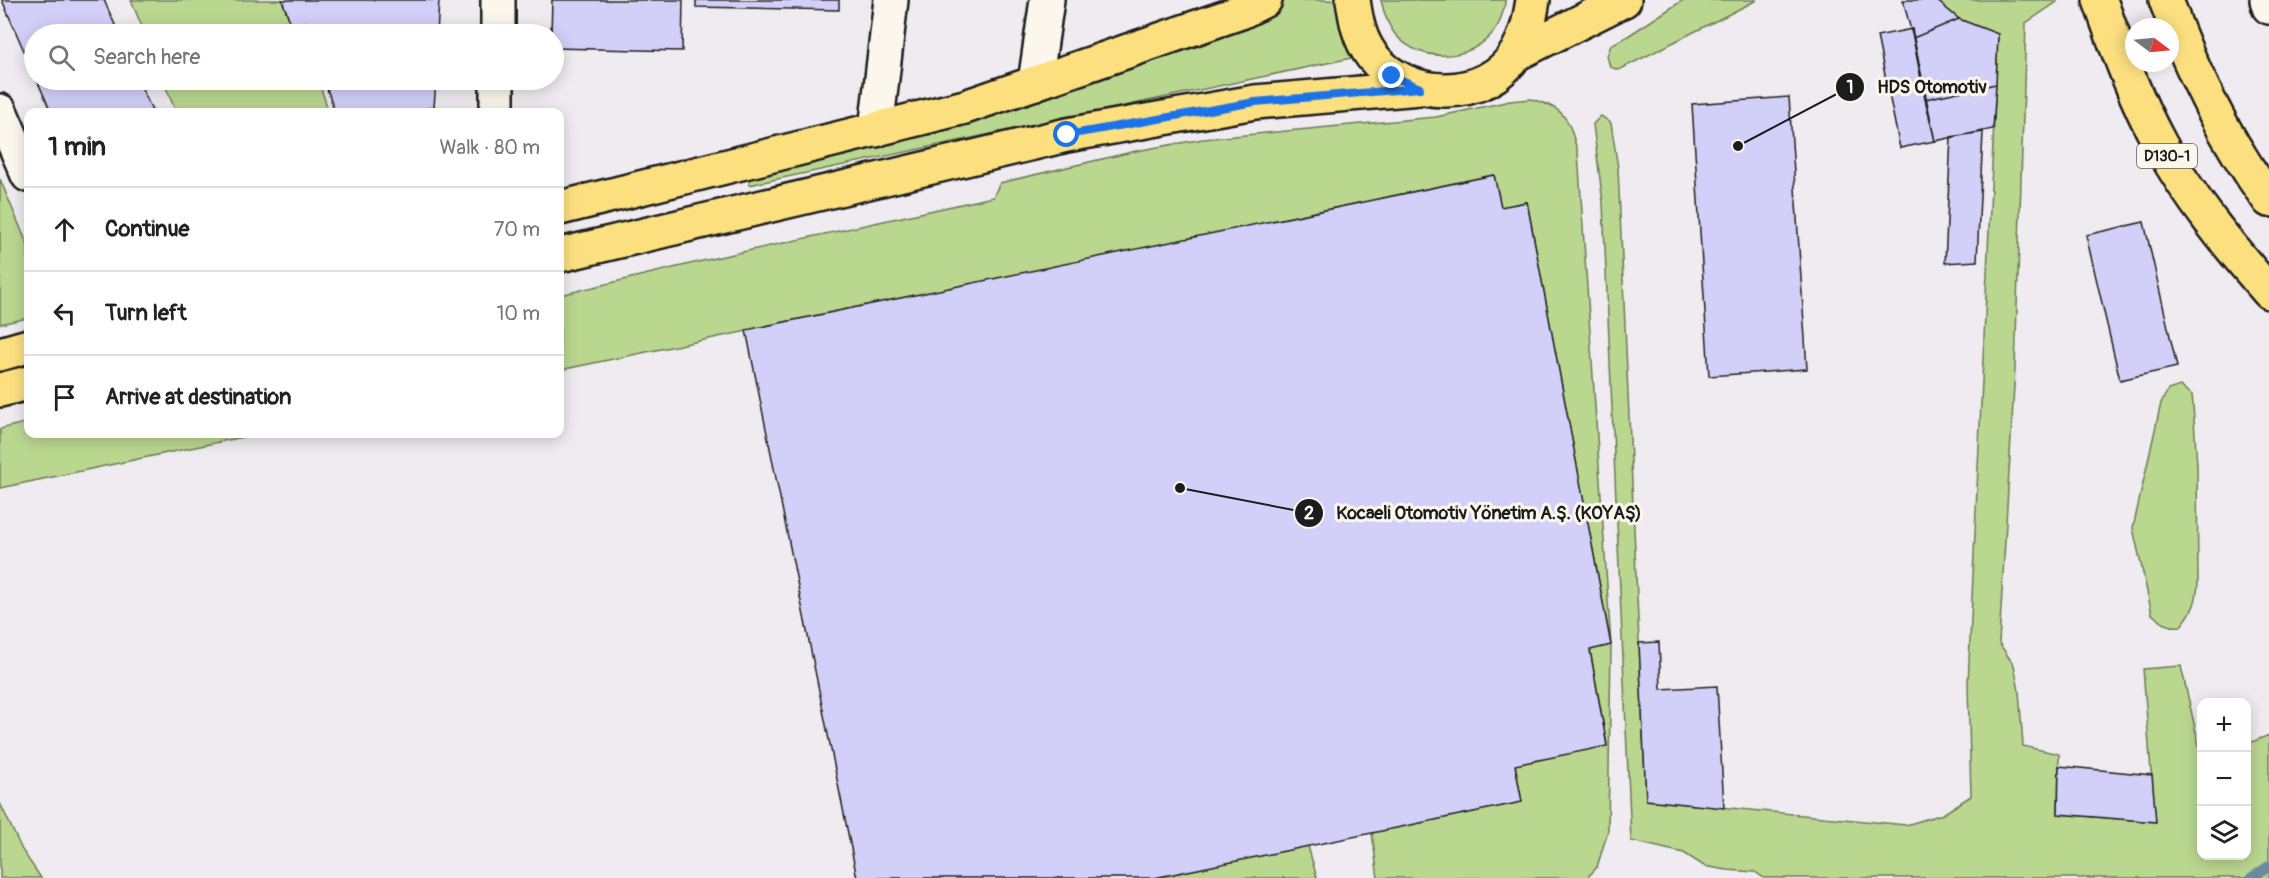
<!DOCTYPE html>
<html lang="en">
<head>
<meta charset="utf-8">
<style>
  :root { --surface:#fff; --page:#f6f6f6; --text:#222; --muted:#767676; --line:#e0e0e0 }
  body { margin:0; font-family:Pangolin,sans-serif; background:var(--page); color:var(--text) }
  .controls { position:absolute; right:18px; bottom:18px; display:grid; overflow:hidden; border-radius:12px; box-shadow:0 3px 15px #0003 }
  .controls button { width:54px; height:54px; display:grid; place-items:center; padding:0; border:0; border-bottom:2px solid var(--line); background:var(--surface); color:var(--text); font:30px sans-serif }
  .compass { position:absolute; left:2125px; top:18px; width:54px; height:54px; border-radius:50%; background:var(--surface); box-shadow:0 3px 15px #0003; rotate:106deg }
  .stop { position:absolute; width:18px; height:18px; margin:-14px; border:4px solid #1a73e8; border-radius:50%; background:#fff }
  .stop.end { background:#1a73e8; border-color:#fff; box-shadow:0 2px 6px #0008 }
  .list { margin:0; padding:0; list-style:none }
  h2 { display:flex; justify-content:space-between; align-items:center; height:78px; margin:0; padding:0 24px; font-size:26px }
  h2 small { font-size:20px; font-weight:400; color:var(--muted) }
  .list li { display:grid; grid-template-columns:39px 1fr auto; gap:18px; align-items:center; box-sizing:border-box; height:84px; padding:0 24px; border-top:2px solid var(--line) }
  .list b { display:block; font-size:22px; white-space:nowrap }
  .list em { font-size:20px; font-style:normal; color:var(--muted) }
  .icon { flex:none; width:33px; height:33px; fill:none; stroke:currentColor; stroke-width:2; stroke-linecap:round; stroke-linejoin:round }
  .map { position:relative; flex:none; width:2269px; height:878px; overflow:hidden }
  .search { position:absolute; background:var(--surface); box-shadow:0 3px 15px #0003; left:24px; top:24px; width:540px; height:66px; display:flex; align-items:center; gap:15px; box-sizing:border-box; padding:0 21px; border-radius:33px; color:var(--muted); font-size:22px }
  .panel { position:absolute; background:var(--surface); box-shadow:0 3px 15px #0003; left:24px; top:108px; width:540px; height:330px; border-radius:12px }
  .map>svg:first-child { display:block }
  .green { fill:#bad790; stroke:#6b7a56; stroke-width:1.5 }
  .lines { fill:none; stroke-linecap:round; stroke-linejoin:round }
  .stream { stroke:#6a89a2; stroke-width:10 }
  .building { fill:#d2d0f9; stroke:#1c1c1c; stroke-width:1.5 }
  .minor-casing { stroke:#1c1c1c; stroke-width:38 }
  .major-casing { stroke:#1c1c1c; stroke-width:38 }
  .highway-casing { stroke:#1c1c1c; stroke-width:38 }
  .minor { stroke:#fbf7ec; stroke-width:33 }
  .major { stroke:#fce080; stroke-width:33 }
  .highway { stroke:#fce080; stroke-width:33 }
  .route { stroke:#1a73e8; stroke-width:8 }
  .labels { text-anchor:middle; stroke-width:6; stroke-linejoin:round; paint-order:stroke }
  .shield { fill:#fbf7ec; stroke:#5f5e5a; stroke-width:1.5 }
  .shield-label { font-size:15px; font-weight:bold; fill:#1c1c1c }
  .leader { fill:none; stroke:#1c1c1c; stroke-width:2 }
  .callout-dot { fill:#1c1c1c; stroke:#fbf7ec; stroke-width:2 }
  .mark-label { font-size:18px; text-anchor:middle; font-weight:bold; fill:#fff }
  .callout-label { font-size:18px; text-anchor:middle; font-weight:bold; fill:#1c1c1c; stroke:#fbf7ec; stroke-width:6; stroke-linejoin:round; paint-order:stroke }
</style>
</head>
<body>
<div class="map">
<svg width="2269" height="878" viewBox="0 0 2269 878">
  <rect width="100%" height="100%" fill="#efebf0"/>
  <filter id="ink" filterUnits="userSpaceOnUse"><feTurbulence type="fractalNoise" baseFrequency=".0167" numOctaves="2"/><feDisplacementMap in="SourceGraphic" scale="12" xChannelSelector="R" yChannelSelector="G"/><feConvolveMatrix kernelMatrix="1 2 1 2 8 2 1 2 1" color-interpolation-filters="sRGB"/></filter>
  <g filter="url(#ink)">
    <path class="green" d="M 131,0 L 282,0 L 294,32 L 299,27 L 302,34 L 145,34 Z
      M 1286,0 L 1335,0 L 1347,39 L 1356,57 L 749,185 L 749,172 L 1200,37 Z
      M 1381,0 L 1505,0 L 1505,3 C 1504,9 1502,15 1500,21 C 1482,61 1422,67 1395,34 C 1387,24 1384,12 1381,0 Z
      M 1683,0 L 1757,0 L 1619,70 L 1610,67 L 1607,56 L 1611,45 L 1628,36 Z
      M 1936,0 L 2056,0 L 2057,2 L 2026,23 L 2015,369 L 1999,643 L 2014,665 L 2019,691 L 2023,746 L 2059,754 L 2058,814 L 2155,822 L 2143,669 L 2181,666 L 2201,754 L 2202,856 L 2246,856 L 2247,744 L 2269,735 L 2269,878 L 1764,878 L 1755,872 L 1727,870 L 1704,866 L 1684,853 L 1631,841 L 1603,203 L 1593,124 L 1601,116 L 1611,123 L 1618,168 L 1646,800 L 1906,825 L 1943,814 L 1971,796 L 1968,684 L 1998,35 L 1959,19 Z
      M 163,80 L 318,80 L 329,112 L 176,112 Z
      M 1531,99 C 1568,109 1568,119 1578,153 L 1611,645 L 1608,831 L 1597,867 L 1587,878 L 1378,878 L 1372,833 L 1522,802 L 1515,765 L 1607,745 L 1590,650 L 1611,645 L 1527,202 L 1501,207 L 1494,175 L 560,370 L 560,295 L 715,258 L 993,197 L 1000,183 L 1136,151 L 1203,139 L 1436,117 L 1510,101 Z
      M 0,179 L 28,246 L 28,318 L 0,324 Z
      M 2180,386 L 2192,395 L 2193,405 L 2197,465 L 2198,585 C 2196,604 2193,611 2181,626 C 2168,628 2161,622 2152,614 L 2133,528 L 2161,403 L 2168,390 Z
      M 28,422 L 28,434 L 257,434 L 0,488 L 0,429 Z
      M 0,803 L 22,850 L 41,878 L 0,878 Z
      M 1308,846 L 1317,878 L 1154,878 Z"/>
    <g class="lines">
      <path class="stream" d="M 2251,878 L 2269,866"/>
    </g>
    <path class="building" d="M 2,0 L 104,0 L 119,34 L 34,34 L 34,74 Z
      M 282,0 L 439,0 L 437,34 L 309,34 L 305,22 L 294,32 Z
      M 552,0 L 683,0 L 682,51 L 554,48 L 554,34 L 551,34 Z
      M 696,0 L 839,0 L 839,10 L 696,7 Z
      M 1903,0 L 1936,0 L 1959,19 L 1913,38 Z
      M 1959,19 L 1998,34 L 1996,84 L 1925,99 L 1913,38 Z
      M 1912,29 L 1935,141 L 1900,148 L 1877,36 Z
      M 37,80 L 138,80 L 153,112 L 51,112 Z
      M 324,80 L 436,80 L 434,107 L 411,112 L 335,112 Z
      M 1996,84 L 1993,129 L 1935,141 L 1925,99 Z
      M 1789,97 L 1807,369 L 1709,376 L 1692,104 Z
      M 1983,132 L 1977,261 L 1945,263 L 1951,137 Z
      M 1494,175 L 1501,207 L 1527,202 L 1611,645 L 1590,650 L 1607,746 L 1515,765 L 1522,802 L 1154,878 L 857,878 L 746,330 Z
      M 2144,222 L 2177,367 L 2120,380 L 2086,235 Z
      M 1659,642 L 1661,689 L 1717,686 L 1724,808 L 1646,800 L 1639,643 Z
      M 2059,766 L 2152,775 L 2156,822 L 2058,814 Z"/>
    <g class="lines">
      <defs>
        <path id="minor" d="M 2267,0 L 2269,7
          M 498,34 L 498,0
          M 1035,83 L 1047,0
          M 0,111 L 28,175
          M 497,112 L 497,80
          M 876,130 L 891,0"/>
        <path id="major" d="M 1353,0 C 1356,20 1359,39 1372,56 C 1407,101 1486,103 1517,52 C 1527,35 1530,19 1533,0
          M 1516,54 L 1624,0
          M 560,208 L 965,107 L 1241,12 L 1265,0
          M 560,255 L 1067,135 L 1255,102 L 1420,88
          M 0,354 L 28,346
          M 0,390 L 28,383"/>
        <path id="highway" d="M 2100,0 C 2117,49 2135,98 2160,144 C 2189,198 2229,246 2269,292
          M 2166,0 C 2191,71 2225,139 2269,200"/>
      </defs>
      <use href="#minor" class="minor-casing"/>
      <use href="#major" class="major-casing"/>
      <use href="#highway" class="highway-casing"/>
      <use href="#minor" class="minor"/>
      <use href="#major" class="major"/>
      <use href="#highway" class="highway"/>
    </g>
  </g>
  <g class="lines" filter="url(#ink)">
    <path class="route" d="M 1067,135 L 1255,102 L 1420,88 L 1392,76"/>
  </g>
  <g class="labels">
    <rect class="shield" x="2137" y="144" width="60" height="24" rx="4.5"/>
    <g class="shield-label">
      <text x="2167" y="161">D130-1</text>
    </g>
  </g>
  <path class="leader" d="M1738 146L1850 87M1180 488L1309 513"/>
  <g class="callout-dot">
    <circle cx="1738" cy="146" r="6"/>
    <circle cx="1180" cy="488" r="6"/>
    <circle cx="1850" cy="87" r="15"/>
    <circle cx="1309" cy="513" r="15"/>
  </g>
  <g class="mark-label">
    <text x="1850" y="93">1</text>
    <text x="1309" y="519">2</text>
  </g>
  <g class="callout-label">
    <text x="1932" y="93">HDS Otomotiv</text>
    <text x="1489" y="519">Kocaeli Otomotiv Yönetim A.Ş. (KOYAŞ)</text>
  </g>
</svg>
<div class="controls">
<button>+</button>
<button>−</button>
<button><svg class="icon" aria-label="layers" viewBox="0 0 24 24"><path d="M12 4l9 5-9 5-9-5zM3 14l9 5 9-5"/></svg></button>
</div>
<svg class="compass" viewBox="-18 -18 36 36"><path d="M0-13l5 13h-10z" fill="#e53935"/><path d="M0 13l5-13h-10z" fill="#767676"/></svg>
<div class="stop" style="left:1067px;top:135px"></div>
<div class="stop end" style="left:1392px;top:76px"></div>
<div class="search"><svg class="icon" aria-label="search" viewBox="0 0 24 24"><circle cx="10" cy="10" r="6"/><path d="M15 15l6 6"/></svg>Search here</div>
<section class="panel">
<h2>1 min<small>Walk · 80 m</small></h2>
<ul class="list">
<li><svg class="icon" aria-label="ahead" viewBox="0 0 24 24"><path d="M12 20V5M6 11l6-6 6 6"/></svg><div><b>Continue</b></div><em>70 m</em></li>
<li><svg class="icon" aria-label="left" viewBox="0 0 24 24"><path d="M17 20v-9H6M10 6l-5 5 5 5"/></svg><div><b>Turn left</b></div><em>10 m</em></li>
<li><svg class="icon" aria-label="arrive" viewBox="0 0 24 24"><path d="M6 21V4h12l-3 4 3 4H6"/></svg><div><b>Arrive at destination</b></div></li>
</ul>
</section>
</div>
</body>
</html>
